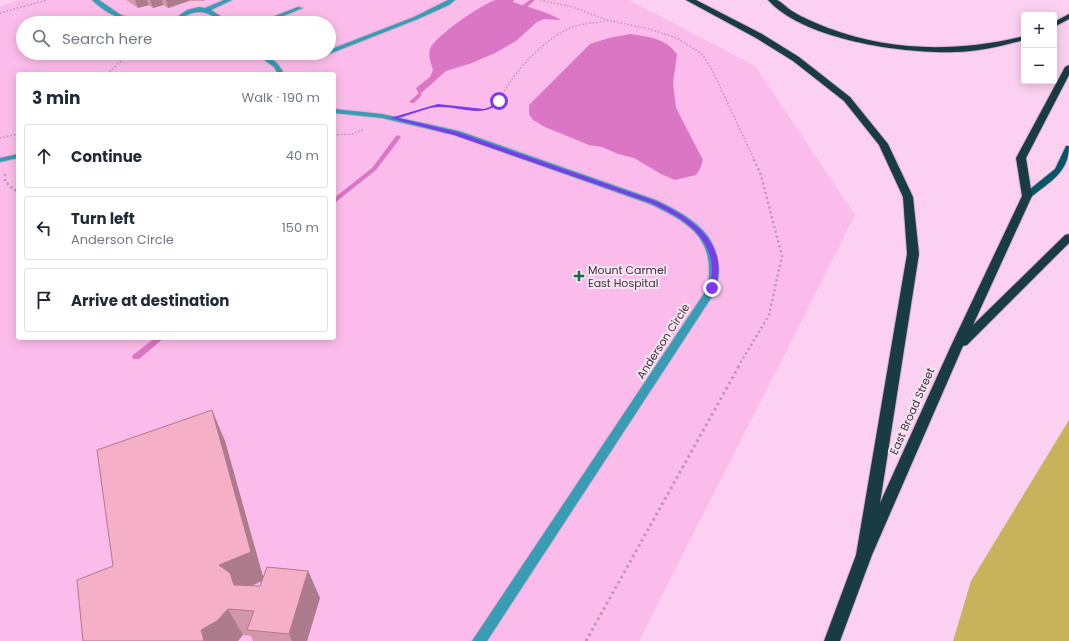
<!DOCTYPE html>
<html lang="en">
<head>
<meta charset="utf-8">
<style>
  :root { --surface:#fff; --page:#f6f6f7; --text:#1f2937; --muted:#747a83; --line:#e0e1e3 }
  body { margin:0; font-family:Poppins,sans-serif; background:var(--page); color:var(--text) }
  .controls { position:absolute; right:12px; top:12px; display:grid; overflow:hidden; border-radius:4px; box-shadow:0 2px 10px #0003 }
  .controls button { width:36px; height:36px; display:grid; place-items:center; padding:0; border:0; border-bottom:1px solid var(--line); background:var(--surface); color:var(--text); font:20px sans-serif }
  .stop { position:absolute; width:12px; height:12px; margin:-9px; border:3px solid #7c3aed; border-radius:50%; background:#fff }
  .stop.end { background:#7c3aed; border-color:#fff; box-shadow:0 1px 4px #0008 }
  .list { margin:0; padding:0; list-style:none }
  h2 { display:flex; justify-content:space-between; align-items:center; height:52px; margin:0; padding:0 16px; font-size:17px }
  h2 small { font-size:13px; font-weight:400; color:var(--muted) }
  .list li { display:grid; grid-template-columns:26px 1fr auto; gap:12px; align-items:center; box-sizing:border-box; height:64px; margin:0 8px 8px; padding:0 8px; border:1px solid var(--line); border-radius:4px }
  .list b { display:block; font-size:15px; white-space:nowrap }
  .list p { margin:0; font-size:13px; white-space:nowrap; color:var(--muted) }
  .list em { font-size:13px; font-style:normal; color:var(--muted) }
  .icon { flex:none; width:22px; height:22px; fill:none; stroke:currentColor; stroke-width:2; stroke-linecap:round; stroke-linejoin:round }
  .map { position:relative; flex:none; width:1069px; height:641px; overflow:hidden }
  .search { position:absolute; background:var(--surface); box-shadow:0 2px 10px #0003; left:16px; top:16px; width:320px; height:44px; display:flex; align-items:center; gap:10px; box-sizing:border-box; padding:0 14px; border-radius:22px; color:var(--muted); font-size:15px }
  .panel { position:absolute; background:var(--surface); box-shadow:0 2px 10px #0003; left:16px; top:72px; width:320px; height:268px; border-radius:4px }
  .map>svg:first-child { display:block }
  .built { fill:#fcbceb; fill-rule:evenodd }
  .green { fill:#c7b35c }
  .water { fill:#da76c4 }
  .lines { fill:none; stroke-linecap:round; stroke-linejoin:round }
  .stream { fill:#da76c4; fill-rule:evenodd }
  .minor-casing { stroke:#d8afcd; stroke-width:2 }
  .major-casing { stroke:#d8afcd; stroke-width:2 }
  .highway-casing { stroke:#d8afcd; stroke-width:2 }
  .path-far2 { stroke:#bd96b3; stroke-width:1.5; stroke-dasharray:1.5 2; stroke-linecap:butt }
  .path-far1 { stroke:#bd96b3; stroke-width:2.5; stroke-dasharray:2 3; stroke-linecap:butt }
  .path { stroke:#bd96b3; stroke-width:3; stroke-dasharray:2.5 3.5; stroke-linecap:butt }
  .minor { fill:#389cb4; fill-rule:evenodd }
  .major { fill:#025666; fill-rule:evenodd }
  .highway { fill:#183b44; fill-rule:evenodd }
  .wall { fill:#d397ac; fill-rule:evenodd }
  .shaded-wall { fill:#ac7b8c }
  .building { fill:#f5b0c8; stroke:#ac7b8c }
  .route { fill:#7c3aed }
  .poi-dot { fill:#116d41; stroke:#f6e7f2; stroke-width:1.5 }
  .labels { text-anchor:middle; stroke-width:4; stroke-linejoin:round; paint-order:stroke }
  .poi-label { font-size:11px; fill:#482b41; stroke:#f6e7f2; text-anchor:start }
  .street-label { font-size:11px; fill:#482b41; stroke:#f6e7f2 }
</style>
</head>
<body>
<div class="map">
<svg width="1069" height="641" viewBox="0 0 1069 641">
  <rect width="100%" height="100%" fill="#fcd0f0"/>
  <path class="built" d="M 20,0 L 629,0 L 755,66 L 855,215 L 639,641 L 0,641 L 0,6 ZM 23,23 L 329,23 L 329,53 L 23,53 ZM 18,74 L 334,74 L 334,338 L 18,338 Z"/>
  <path class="green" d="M 1069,420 L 1069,641 L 953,641 L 971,581 Z"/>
  <path class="water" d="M 495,0 L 514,0 L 513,2 C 530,8 546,11 561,20 L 544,19 L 537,22 L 516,41 L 495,53 L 472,63 L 446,71 L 419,95 L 416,88 L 430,77 L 433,70 C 431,63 428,57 430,49 C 435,36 481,5 495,0 Z
    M 630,34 C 650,37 665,38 677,54 L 673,83 L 676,108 L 703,160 L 700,169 L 696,175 L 675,180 L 661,174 L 634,158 L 618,154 L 602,147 L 589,145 L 545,127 L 533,120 L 529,114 L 529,105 L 590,44 L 609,38 Z"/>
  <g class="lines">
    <path class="stream" d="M 530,0 L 535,0 L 527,7 L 523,7 L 523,5 Z
      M 419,93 L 422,95 L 414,103 L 410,103 L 410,101 Z
      M 398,135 L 401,137 L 376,170 L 336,202 L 334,203 L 334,198 L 372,168 L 396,136 Z
      M 155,338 L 164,338 L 139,359 L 133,359 L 132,357 L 133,355 Z"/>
    <defs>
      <path id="minor" d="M 92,0 L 99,0 L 121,15 L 146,23 C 126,23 106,14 92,0 Z
        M 224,0 L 232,0 L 211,10 L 222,17 L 220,23 L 213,23 L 216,18 C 204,10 194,10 182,18 L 184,23 L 178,23 L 177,17 L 187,10 L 199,7 L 205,8 Z
        M 448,0 L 455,0 L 449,5 L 418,19 L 329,54 L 319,58 L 311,53 L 329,53 L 329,50 L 414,17 Z
        M 298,7 L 303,8 L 266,23 L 257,23 Z
        M 255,53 C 268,53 279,63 284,74 L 278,74 L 274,67 Z
        M 334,109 L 382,114 L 459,131 L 656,200 C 697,220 726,238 717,289 L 487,641 L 472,641 L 707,289 C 717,239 690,223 650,204 L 454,135 L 382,118 L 334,113 Z
        M 18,154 L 18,158 L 0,162 L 0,158 Z"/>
      <path id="major" d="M 1066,146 L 1069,146 C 1069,173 1049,182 1030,198 L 1024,198 L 1024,194 L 1055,169 Z"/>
      <path id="highway" d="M 686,0 L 696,0 L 762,34 L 799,57 L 850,97 L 888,144 L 913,197 L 919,254 L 880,503 L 950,348 L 1022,196 L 1016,158 L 1065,67 L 1069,65 L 1069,75 L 1026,158 L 1032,196 L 973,325 L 1065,235 L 1069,234 L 1069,243 L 967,345 L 963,346 L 872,555 L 840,641 L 824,641 L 856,555 L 907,254 L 903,197 L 879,145 L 844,101 L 793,61 L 756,38 Z
        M 768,0 C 771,0 775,0 777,0 C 783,3 787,8 792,11 C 803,18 816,23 828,28 C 891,52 960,52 1024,36 L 1024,40 C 1002,46 978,52 955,52 C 904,54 804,40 768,0 Z
        M 1069,14 L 1069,19 L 1054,27 L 1054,22 Z"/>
    </defs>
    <use href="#minor" class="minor-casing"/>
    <use href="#major" class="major-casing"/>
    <use href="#highway" class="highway-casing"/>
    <path class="path-far2" d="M 540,0 L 573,7 L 607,20 L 649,29 L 677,38 L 702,54 L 712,70 L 754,159
      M 0,13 L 47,0
      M 107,74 L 130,53
      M 422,109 L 438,105 L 484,110 C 501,103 505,87 516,74 C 529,57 551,36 570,28 C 582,23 595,23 607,21
      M 334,135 L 352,134 L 363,130
      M 0,138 L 18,134"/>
    <path class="path-far1" d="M 5,174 L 5,181 L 14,190 L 18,190
      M 738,367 L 769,315 L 782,256 L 760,172 L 753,158"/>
    <path class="path" d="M 586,641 L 739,366"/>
    <use href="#minor" class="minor"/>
    <use href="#major" class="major"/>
    <use href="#highway" class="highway"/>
  </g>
  <path class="wall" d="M 126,0 L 205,0 L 204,1 L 189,1 L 168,8 L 163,5 L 153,8 L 149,5 L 138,8 Z
    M 225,441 L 263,578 L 308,571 L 320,598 L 307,641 L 253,641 L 251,636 L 243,635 L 113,566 ZM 262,581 L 260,586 L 251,586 Z"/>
  <path class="shaded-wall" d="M 135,0 L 147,0 L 149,5 L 138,8 Z
    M 150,0 L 162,0 L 163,5 L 153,8 Z
    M 166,0 L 189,0 L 189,1 L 168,8 Z
    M 212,410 L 225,441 L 264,580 L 240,591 L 245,600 L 249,612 L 238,591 L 219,565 Z
    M 308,571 L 320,598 L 307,641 L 292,641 L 289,634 Z
    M 228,609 L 243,635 L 238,641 L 204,641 L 201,630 Z"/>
  <path class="building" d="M 212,410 L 251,552 L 219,565 L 230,573 L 234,585 L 260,586 L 267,567 L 308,571 L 289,634 L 247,630 L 254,611 L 228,609 L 217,621 L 201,630 L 204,641 L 83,641 L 77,580 L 113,566 L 97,450 Z"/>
  <path class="route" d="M 499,99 L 501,101 C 485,119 462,107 440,107 C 427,107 411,115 398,118 L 457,132 L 655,201 C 689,216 733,245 714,290 L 709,288 C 710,283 712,276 712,270 C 712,234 679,216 651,203 L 454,135 L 390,118 L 438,104 L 484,109 L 490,107 Z"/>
  <path class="poi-dot" d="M577 270h4v4h4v4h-4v4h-4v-4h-4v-4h4z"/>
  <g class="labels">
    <g class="poi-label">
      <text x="588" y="274">Mount Carmel<tspan x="588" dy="13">East Hospital</tspan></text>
    </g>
    <g class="street-label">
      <text transform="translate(663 341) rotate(-57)" y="4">Anderson Circle</text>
      <text transform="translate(912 411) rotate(-66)" y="4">East Broad Street</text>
    </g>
  </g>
</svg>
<div class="controls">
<button>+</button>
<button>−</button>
</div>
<div class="stop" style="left:499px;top:101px"></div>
<div class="stop end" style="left:712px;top:288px"></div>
<div class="search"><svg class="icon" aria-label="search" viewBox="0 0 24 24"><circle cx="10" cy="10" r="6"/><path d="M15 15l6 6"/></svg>Search here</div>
<section class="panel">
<h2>3 min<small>Walk · 190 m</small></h2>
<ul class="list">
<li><svg class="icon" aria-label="ahead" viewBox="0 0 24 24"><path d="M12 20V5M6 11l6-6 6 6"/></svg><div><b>Continue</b></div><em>40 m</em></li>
<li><svg class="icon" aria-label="left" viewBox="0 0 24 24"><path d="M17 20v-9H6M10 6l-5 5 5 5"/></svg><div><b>Turn left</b><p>Anderson Circle</p></div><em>150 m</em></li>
<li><svg class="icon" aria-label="arrive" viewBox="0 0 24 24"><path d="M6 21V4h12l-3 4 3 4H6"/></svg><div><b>Arrive at destination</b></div></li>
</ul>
</section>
</div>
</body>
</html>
